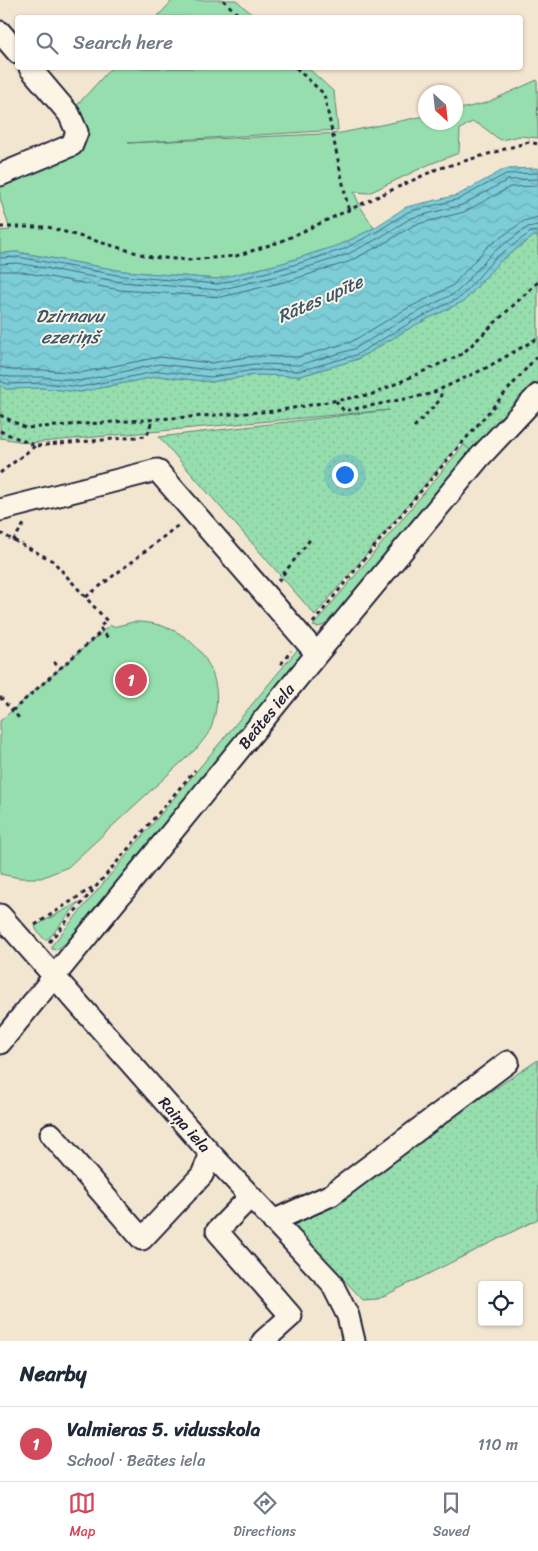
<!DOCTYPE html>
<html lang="en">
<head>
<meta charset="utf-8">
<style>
  :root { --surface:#fff; --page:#f6f6f7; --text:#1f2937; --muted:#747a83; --line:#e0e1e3; --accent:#d1495b }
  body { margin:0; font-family:Sriracha,sans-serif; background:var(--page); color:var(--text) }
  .controls { position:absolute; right:15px; bottom:15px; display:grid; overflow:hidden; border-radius:5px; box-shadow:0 1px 4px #0004 }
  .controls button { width:45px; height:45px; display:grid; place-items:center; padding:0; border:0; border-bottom:1px solid var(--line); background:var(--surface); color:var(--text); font:25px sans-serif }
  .compass { position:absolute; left:418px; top:85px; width:45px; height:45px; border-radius:50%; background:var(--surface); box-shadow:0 1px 4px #0004; rotate:153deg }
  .you { position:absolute; left:344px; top:474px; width:18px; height:18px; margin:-12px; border:4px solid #fff; border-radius:50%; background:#1a73e8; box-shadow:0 0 0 8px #1a73e833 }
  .badge { display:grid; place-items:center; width:32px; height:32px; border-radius:50%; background:var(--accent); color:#fff; font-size:16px; font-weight:700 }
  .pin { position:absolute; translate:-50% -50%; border:2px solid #fff; box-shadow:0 1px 5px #0006 }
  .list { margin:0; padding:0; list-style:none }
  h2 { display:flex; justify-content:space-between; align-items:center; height:65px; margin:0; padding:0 20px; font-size:21px }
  h2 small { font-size:16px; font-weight:400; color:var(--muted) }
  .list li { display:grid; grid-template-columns:32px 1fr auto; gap:15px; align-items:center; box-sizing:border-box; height:75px; padding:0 20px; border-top:1px solid var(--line) }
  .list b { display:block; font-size:19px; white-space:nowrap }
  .list p { margin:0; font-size:16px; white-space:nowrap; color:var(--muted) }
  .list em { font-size:16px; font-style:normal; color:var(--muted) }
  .icon { flex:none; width:28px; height:28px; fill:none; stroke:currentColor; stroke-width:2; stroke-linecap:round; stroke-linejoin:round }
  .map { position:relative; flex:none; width:538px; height:1341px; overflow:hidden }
  .search { position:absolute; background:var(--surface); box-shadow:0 1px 4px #0004; left:15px; right:15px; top:15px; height:55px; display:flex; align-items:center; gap:12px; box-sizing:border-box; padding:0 18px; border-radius:5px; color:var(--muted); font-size:19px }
  .sheet { height:140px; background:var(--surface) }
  nav { display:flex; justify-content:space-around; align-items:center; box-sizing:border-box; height:70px; border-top:1px solid var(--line); background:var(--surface); font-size:14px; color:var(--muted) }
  nav a { display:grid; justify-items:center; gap:2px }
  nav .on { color:var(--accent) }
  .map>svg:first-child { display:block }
  .green { fill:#96dead; stroke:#5c8074 }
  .park { fill:url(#park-dots); stroke:#5c8074 }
  .water { fill:url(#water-waves); stroke:#588999 }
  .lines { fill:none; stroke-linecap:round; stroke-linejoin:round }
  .shore { stroke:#466679; stroke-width:1 }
  .minor-casing { stroke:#22223b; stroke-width:25 }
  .path { stroke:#22223b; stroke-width:3; stroke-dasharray:4 4; stroke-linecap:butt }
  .minor { stroke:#fcf5e5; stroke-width:21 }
  .labels { text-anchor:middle; stroke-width:4; stroke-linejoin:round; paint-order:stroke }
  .street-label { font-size:16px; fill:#22223b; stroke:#fcf5e5 }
  .water-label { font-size:18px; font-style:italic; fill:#3d556a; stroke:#fcf5e5 }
</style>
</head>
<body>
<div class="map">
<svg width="538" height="1341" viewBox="0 0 538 1341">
  <defs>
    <pattern id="park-dots" width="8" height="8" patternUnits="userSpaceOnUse" patternTransform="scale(1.25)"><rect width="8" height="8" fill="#96dead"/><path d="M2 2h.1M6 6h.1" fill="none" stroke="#81be96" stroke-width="1.8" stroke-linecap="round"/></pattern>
    <pattern id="water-waves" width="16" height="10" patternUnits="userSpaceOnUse" patternTransform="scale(1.25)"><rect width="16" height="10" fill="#7ccdd7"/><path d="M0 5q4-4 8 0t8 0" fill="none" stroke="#6bb0b9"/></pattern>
  </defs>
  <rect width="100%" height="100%" fill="#f3e6d1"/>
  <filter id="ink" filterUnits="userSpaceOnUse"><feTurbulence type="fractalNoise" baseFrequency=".02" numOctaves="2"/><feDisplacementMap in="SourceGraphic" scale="10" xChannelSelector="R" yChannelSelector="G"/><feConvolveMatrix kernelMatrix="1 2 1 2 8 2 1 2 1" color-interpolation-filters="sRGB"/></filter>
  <g filter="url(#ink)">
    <path class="green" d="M 173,0 L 236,0 L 255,17 L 157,17 Z
      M 111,68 L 308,68 L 334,92 L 338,130 L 128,143 L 341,133 L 425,116 L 426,122 L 456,122 L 456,110 L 486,103 L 537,80 L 538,138 L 520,136 L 501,140 C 490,134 484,125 472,122 L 460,129 L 459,153 L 430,164 L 369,193 L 354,192 L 360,206 L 374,228 L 342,244 L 283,263 L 217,279 L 123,271 L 18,252 L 0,253 L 0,231 L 10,230 L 0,198 L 0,175 L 72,145 L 69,114 Z
      M 493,410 L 479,440 L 328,624 L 318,627 L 313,626 Z
      M 133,622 C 189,620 231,670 212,725 C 210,733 203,740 198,747 L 68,867 L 41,878 L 20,878 L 0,874 L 0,721 L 110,625 L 113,627 Z
      M 302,648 L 305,652 L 65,944 L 56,950 L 52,949 L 52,945 L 298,649 Z
      M 79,902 L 50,937 L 45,940 L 37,931 L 35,926 Z"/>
    <path class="park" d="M 534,236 L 538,236 L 538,395 L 479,458 L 461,442 L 315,615 L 159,437 L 389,410 L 30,443 L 0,438 L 0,385 L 6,389 L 42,388 L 80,392 L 159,376 L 211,382 L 254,375 L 300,376 L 358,359 L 415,325 L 464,301 L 499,262 Z
      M 538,1060 L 538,1219 L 378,1299 L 363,1300 L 291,1223 Z"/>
    <path class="water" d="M 538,168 L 538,236 L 534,236 L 499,262 L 464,301 L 415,325 L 358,359 L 300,376 L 254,375 L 211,382 L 159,376 L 80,392 L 42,388 L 6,389 L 0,385 L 0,253 L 17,252 L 123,271 L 217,279 L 283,263 L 342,244 L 374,228 L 406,207 L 458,195 L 505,169 Z"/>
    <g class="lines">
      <path class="shore" d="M 0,258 L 18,257 L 122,276 L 218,284 L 284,268 L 344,249 L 376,232 L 408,212 L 459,199 L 506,174 L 538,173
        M 0,264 L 17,263 L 121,282 L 219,290 L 286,274 L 346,255 L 379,238 L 411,218 L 462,205 L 508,180 L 538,179
        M 0,271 L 17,271 L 120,290 L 221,297 L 288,281 L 348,262 L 383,244 L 414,225 L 464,212 L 510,187 L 538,186
        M 0,367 L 12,370 L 43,370 L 79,373 L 159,357 L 211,363 L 254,356 L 298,357 L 351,342 L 406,309 L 452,286 L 487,247 L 524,221 L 538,217
        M 0,375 L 10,377 L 43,377 L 80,381 L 159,364 L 211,370 L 254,364 L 299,365 L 354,349 L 410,316 L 457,292 L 492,253 L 528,227 L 538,225
        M 0,381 L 8,384 L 43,383 L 80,387 L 159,371 L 211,377 L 254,370 L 299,371 L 356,355 L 413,321 L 461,297 L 495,258 L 531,232 L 538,231"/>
      <defs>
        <path id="minor" d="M 0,32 L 18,53
          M 0,175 L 72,145 L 77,132 L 69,114 L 30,68
          M 0,510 L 157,470 L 317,654
          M 0,915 L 211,1154 L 331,1282 L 348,1316 L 354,1341
          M 0,1043 L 317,654 L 479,458 L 538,395
          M 51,1134 L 142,1239 L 202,1175 L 211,1154
          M 250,1197 L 217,1231 L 291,1316 L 263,1341
          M 273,1221 L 331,1195 L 508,1062"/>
      </defs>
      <use href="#minor" class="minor-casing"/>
      <path class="path" d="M 223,0 L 242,18
        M 296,68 L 324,94 L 349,212
        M 0,227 L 48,227 L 151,257 L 188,260 L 236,256 L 282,241 L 437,169 L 529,142 L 538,144
        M 336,401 L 344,411 L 430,394 L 486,368 L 538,338
        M 0,415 L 26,428 L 276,411 L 373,394 L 462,354 L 538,282
        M 414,427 L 440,400 L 442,389
        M 0,431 L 36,446 L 147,436 L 152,420
        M 0,473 L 35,446
        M 0,533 L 53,561 L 107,621 L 99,627 L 109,639
        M 13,541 L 24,524
        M 278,581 L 312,537
        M 86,597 L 180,524
        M 313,623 C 385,531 462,443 538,355
        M 54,662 L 60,669
        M 281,664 L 291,651
        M 0,697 L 19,718
        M 12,711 L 102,631
        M 35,925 L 93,887
        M 49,942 L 195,770"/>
      <use href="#minor" class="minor"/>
    </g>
  </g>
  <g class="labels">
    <g class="street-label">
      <text transform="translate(266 716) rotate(-51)" y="6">Beātes iela</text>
      <text transform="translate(185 1124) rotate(48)" y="6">Raiņa iela</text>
    </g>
    <g class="water-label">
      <text transform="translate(320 299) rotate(-24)" y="6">Rātes upīte</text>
      <text x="70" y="322">Dzirnavu<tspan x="70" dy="21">ezeriņš</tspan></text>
    </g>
  </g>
</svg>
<div class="controls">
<button><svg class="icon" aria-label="locate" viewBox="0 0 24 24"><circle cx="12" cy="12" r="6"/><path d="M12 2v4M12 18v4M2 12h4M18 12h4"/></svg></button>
</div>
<svg class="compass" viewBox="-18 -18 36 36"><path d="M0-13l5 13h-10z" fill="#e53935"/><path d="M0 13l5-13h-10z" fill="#747a83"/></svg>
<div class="you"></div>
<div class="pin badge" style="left:131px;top:680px">1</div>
<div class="search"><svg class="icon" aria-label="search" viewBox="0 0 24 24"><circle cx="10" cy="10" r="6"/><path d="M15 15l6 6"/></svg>Search here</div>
</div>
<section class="sheet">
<h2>Nearby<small></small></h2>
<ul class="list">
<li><span class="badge">1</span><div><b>Valmieras 5. vidusskola</b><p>School · Beātes iela</p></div><em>110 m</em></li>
</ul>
</section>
<nav>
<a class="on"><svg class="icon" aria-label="map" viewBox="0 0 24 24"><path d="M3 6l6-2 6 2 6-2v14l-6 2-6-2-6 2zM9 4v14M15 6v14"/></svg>Map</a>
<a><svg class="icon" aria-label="directions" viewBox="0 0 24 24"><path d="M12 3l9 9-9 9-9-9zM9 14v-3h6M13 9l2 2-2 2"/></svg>Directions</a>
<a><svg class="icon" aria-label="saved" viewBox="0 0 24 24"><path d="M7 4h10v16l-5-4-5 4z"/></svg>Saved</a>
</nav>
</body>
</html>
